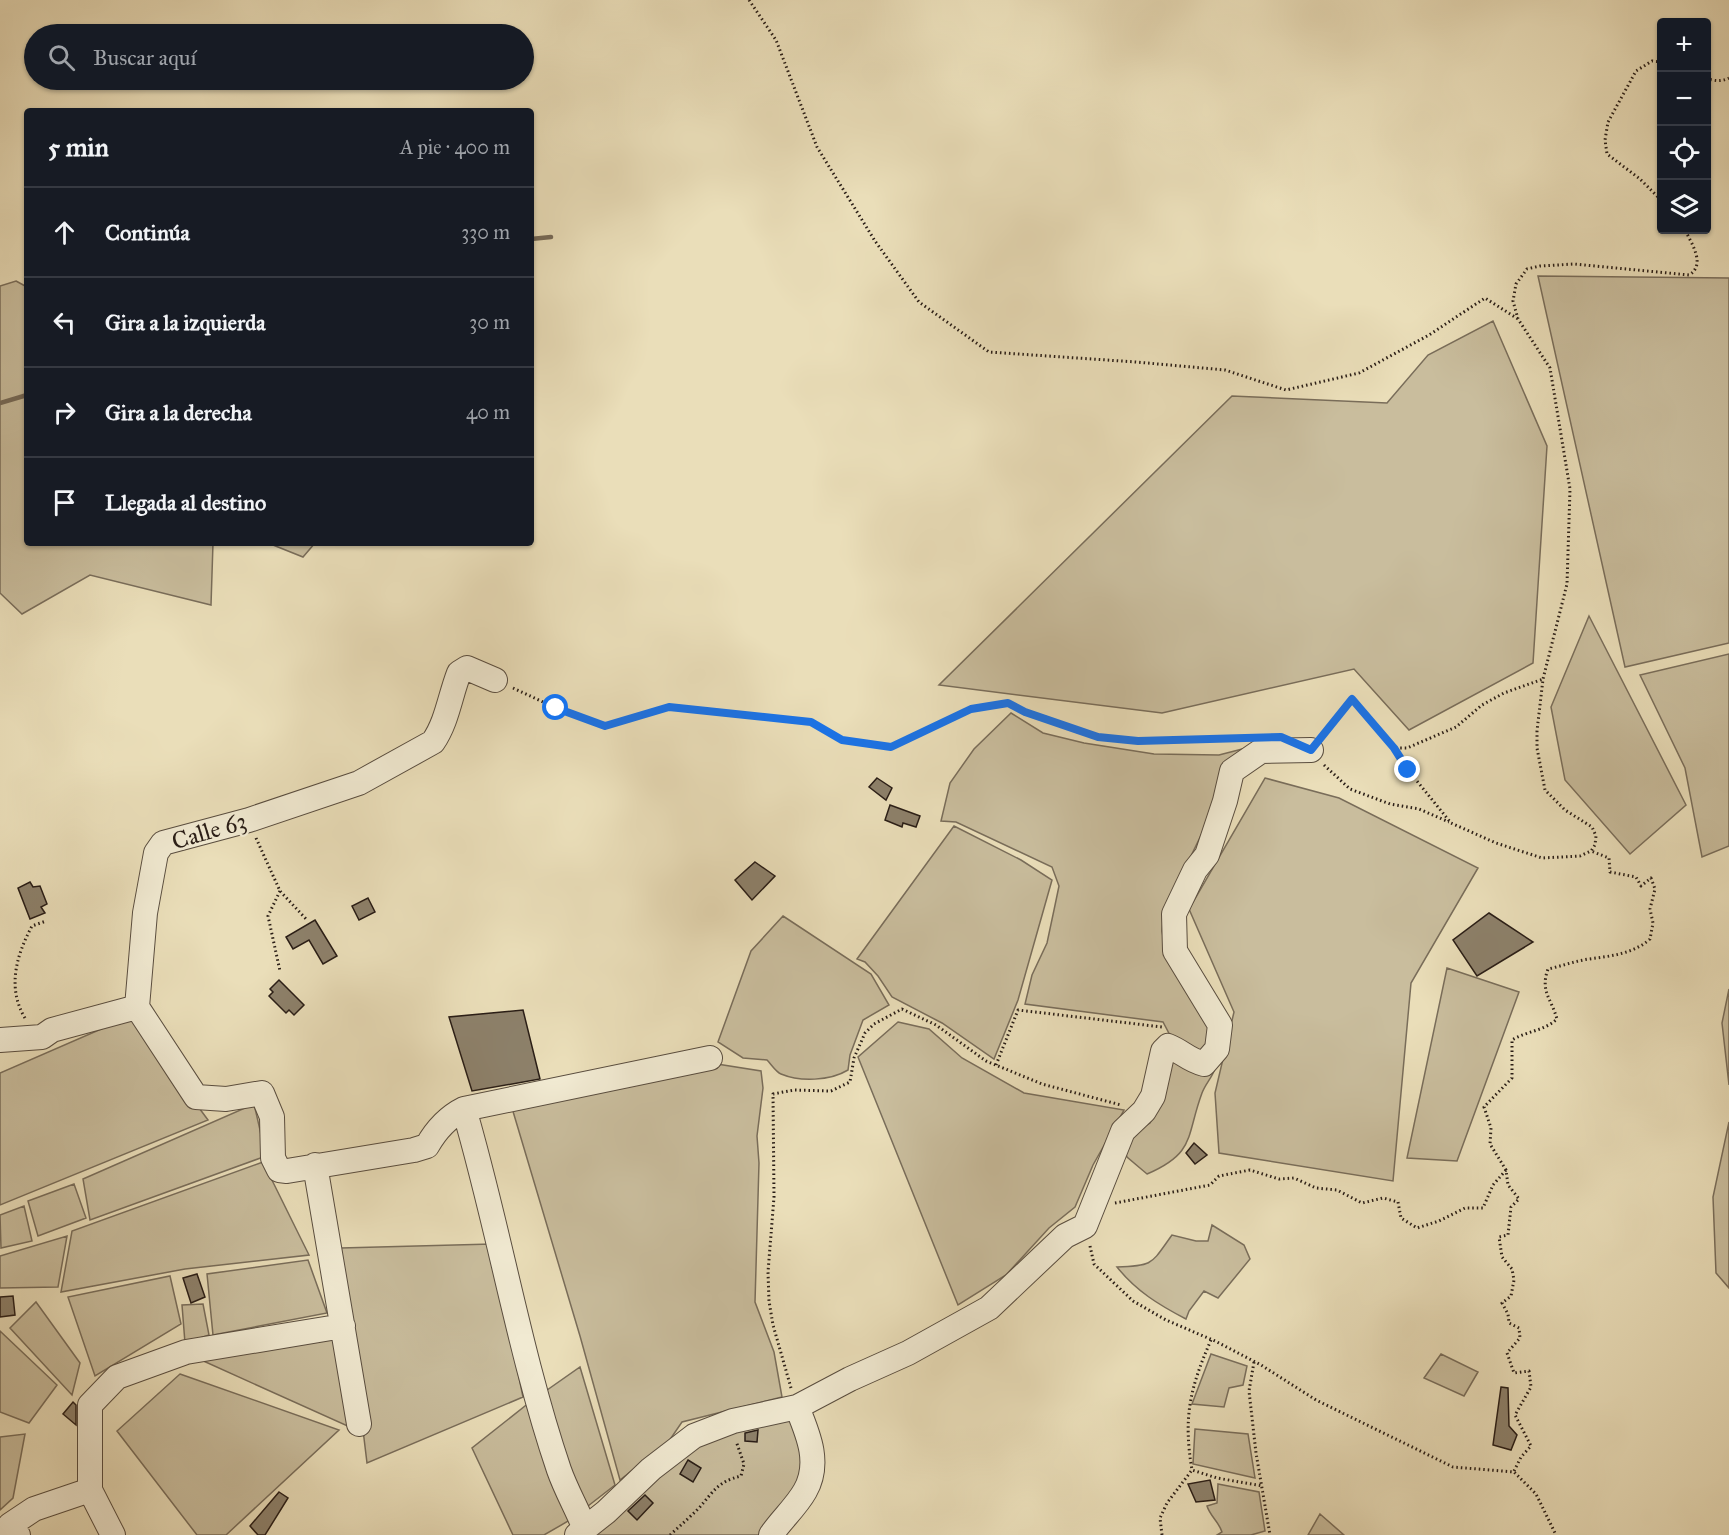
<!DOCTYPE html>
<html lang="es">
<head>
<meta charset="utf-8">
<style>
  :root { --surface:#171b24; --page:#20242c; --text:#f1f3f6; --muted:#9ea1a6; --line:#363941 }
  body { margin:0; font-family:"IM FELL Great Primer",serif; background:var(--page); color:var(--text) }
  .controls { position:absolute; right:18px; top:18px; display:grid; overflow:hidden; border-radius:6px; box-shadow:0 2px 4px #0004 }
  .controls button { width:54px; height:54px; display:grid; place-items:center; padding:0; border:0; border-bottom:2px solid var(--line); background:var(--surface); color:var(--text); font:30px sans-serif }
  .stop { position:absolute; width:18px; height:18px; margin:-14px; border:4px solid #1a73e8; border-radius:50%; background:#fff }
  .stop.end { background:#1a73e8; border-color:#fff; box-shadow:0 2px 6px #0008 }
  .list { margin:0; padding:0; list-style:none }
  h2 { display:flex; justify-content:space-between; align-items:center; height:78px; margin:0; padding:0 24px; font-size:26px }
  h2 small { font-size:20px; font-weight:400; color:var(--muted) }
  .list li { display:grid; grid-template-columns:39px 1fr auto; gap:18px; align-items:center; box-sizing:border-box; height:90px; padding:0 24px; border-top:2px solid var(--line) }
  .list b { display:block; font-size:22px; white-space:nowrap }
  .list em { font-size:20px; font-style:normal; color:var(--muted) }
  .icon { flex:none; width:33px; height:33px; fill:none; stroke:currentColor; stroke-width:2; stroke-linecap:round; stroke-linejoin:round }
  .map { position:relative; flex:none; width:1729px; height:1535px; overflow:hidden }
  .search { position:absolute; background:var(--surface); box-shadow:0 2px 4px #0004; left:24px; top:24px; width:510px; height:66px; display:flex; align-items:center; gap:15px; box-sizing:border-box; padding:0 21px; border-radius:33px; color:var(--muted); font-size:22px }
  .panel { position:absolute; background:var(--surface); box-shadow:0 2px 4px #0004; left:24px; top:108px; width:510px; height:438px; border-radius:6px }
  .map>svg:first-child { display:block }
  .green { fill:#c9bd9d; stroke:#796d5a; stroke-width:1.5 }
  .lines { fill:none; stroke-linecap:round; stroke-linejoin:round }
  .stream { stroke:#756957; stroke-width:4.5 }
  .building { fill:#8d816b; stroke:#291d16; stroke-width:1.5 }
  .minor-casing { stroke:#594d3f; stroke-width:26 }
  .path { stroke:#291d16; stroke-width:3; stroke-dasharray:1.5 3; stroke-linecap:butt }
  .minor { stroke:#f1ead2; stroke-width:24 }
  .route { stroke:#1a73e8; stroke-width:8 }
  .labels { text-anchor:middle; stroke-width:4.5; stroke-linejoin:round; paint-order:stroke }
  .street-label { font-size:24px; fill:#291d16; stroke:#f1ead2 }
</style>
</head>
<body>
<div class="map">
<svg width="1729" height="1535" viewBox="0 0 1729 1535">
  <rect width="100%" height="100%" fill="#eadeb9"/>
  <filter id="stains"><feTurbulence type="fractalNoise" baseFrequency=".00333" numOctaves="4"/><feColorMatrix values="0 0 0 0 .2 0 0 0 0 .09 0 0 0 0 .02 0 0 0 .5 -.17"/></filter>
  <radialGradient id="worn" r=".72"><stop offset=".6" stop-color="#630" stop-opacity="0"/><stop offset="1" stop-color="#630" stop-opacity=".3"/></radialGradient>
  <path class="green" d="M 1538,276 L 1729,278 L 1729,643 L 1625,667 Z
    M 16,281 L 27,287 L 27,543 L 213,543 L 211,605 L 90,575 L 22,614 L 0,593 L 0,286 Z
    M 1493,321 L 1547,446 L 1533,663 L 1409,730 L 1354,669 L 1162,713 L 939,685 L 1232,396 L 1387,403 L 1428,355 Z
    M 268,543 L 315,543 L 303,557 Z
    M 1589,616 L 1686,805 L 1630,854 L 1565,780 L 1551,707 Z
    M 1729,654 L 1729,846 L 1702,857 L 1685,768 L 1640,675 Z
    M 1011,713 L 1043,733 L 1084,743 L 1154,754 L 1219,755 L 1254,746 L 1210,817 L 1164,911 L 1162,931 L 1167,959 L 1212,1032 L 1204,1052 L 1173,1041 L 1163,1022 L 1025,1004 L 1032,975 L 1047,943 L 1054,910 L 1059,886 L 1052,867 L 956,822 L 941,821 L 950,783 L 974,749 Z
    M 1265,778 L 1339,798 L 1478,868 L 1411,983 L 1393,1181 L 1219,1153 L 1215,1093 L 1234,1012 L 1189,909 Z
    M 954,826 L 1021,860 L 1052,880 L 1018,1000 L 994,1059 L 942,1023 L 892,997 L 878,976 L 865,962 L 857,959 Z
    M 783,916 L 871,974 L 889,1005 L 863,1020 L 850,1055 L 848,1070 C 830,1081 800,1082 781,1074 C 776,1072 771,1064 767,1060 L 743,1058 L 718,1042 L 751,951 Z
    M 1447,968 L 1519,992 L 1457,1161 L 1407,1158 Z
    M 1729,989 L 1729,1085 L 1722,1023 Z
    M 131,1016 L 208,1120 L 0,1205 L 0,1073 Z
    M 898,1022 L 929,1029 L 962,1058 L 1024,1093 L 1124,1110 L 1093,1165 L 1075,1207 L 1049,1228 L 1006,1275 L 958,1305 L 858,1057 Z
    M 1170,1054 L 1216,1060 C 1216,1075 1207,1080 1202,1093 C 1186,1136 1196,1153 1147,1174 L 1127,1157 L 1124,1149 L 1136,1131 L 1150,1123 L 1161,1101 Z
    M 717,1064 L 761,1071 L 763,1088 L 757,1136 L 759,1163 L 755,1302 L 774,1352 L 782,1397 L 682,1422 L 669,1441 L 620,1480 L 580,1336 L 512,1108 Z
    M 254,1104 L 266,1156 L 90,1220 L 83,1179 Z
    M 1729,1122 L 1729,1288 L 1716,1273 L 1713,1197 Z
    M 263,1162 L 309,1255 L 185,1269 L 61,1292 L 72,1231 Z
    M 74,1184 L 86,1218 L 38,1236 L 28,1201 Z
    M 24,1206 L 32,1241 L 1,1248 L 0,1215 Z
    M 1212,1225 L 1244,1245 L 1250,1259 L 1218,1298 L 1204,1291 L 1189,1311 L 1186,1319 C 1159,1305 1136,1291 1117,1267 C 1154,1266 1151,1264 1172,1235 L 1196,1241 L 1208,1241 Z
    M 67,1236 L 58,1287 L 0,1288 L 0,1256 Z
    M 492,1244 L 523,1397 L 367,1463 L 341,1248 Z
    M 308,1260 L 327,1313 L 213,1335 L 207,1274 Z
    M 170,1276 L 181,1324 L 95,1376 L 68,1297 Z
    M 36,1302 L 80,1363 L 72,1395 L 10,1328 Z
    M 203,1304 L 209,1335 L 185,1343 L 182,1305 Z
    M 0,1331 L 57,1385 L 29,1423 L 0,1412 Z
    M 332,1336 L 352,1428 L 199,1359 Z
    M 1211,1354 L 1247,1366 L 1243,1385 L 1229,1388 L 1224,1407 L 1192,1404 Z
    M 1441,1354 L 1478,1372 L 1464,1396 L 1424,1378 Z
    M 580,1367 L 615,1485 L 570,1520 L 544,1535 L 513,1535 L 472,1448 L 530,1402 Z
    M 180,1374 L 339,1430 L 226,1535 L 197,1535 L 117,1431 Z
    M 797,1407 L 814,1466 L 771,1535 L 577,1535 L 694,1436 Z
    M 1195,1429 L 1248,1434 L 1255,1478 L 1193,1464 Z
    M 25,1434 L 13,1498 L 0,1510 L 0,1437 Z
    M 1218,1484 L 1259,1492 L 1265,1531 L 1251,1535 L 1217,1535 L 1222,1532 C 1219,1522 1210,1516 1207,1506 L 1217,1503 Z
    M 1320,1514 L 1344,1535 L 1308,1535 Z"/>
  <g class="lines">
    <path class="stream" d="M 531,239 L 551,237
      M 0,403 L 27,395"/>
  </g>
  <path class="building" d="M 877,778 L 892,788 L 886,800 L 869,787 Z
    M 890,805 L 920,816 L 916,827 L 903,823 L 902,827 L 885,820 Z
    M 755,862 L 775,876 L 752,900 L 735,880 Z
    M 30,882 L 33,887 L 40,886 L 47,904 L 41,907 L 45,913 L 30,919 L 18,888 Z
    M 368,898 L 375,912 L 359,920 L 352,906 Z
    M 1489,913 L 1533,942 L 1477,976 L 1453,940 Z
    M 315,920 L 337,956 L 323,964 L 309,940 L 293,949 L 286,937 Z
    M 279,980 L 304,1005 L 294,1015 L 289,1010 L 286,1013 L 269,996 L 273,992 L 270,989 Z
    M 523,1010 L 540,1079 L 472,1091 L 449,1017 Z
    M 1194,1143 L 1207,1155 L 1195,1164 L 1186,1153 Z
    M 197,1274 L 205,1297 L 191,1303 L 183,1278 Z
    M 13,1296 L 15,1315 L 0,1317 L 0,1297 Z
    M 1501,1387 L 1508,1388 L 1509,1426 L 1517,1435 L 1511,1450 L 1493,1445 Z
    M 73,1402 L 76,1405 L 76,1425 L 63,1414 Z
    M 758,1430 L 757,1442 L 745,1441 L 745,1433 Z
    M 688,1460 L 701,1468 L 693,1482 L 680,1474 Z
    M 1210,1480 L 1215,1500 L 1196,1502 L 1188,1484 Z
    M 279,1492 L 288,1498 L 265,1535 L 258,1535 L 250,1526 Z
    M 645,1495 L 653,1503 L 637,1520 L 628,1511 Z"/>
  <g class="lines">
    <defs>
      <path id="minor" d="M 137,1007 L 196,1097 L 226,1099 L 262,1093 L 272,1117 L 273,1158 L 279,1170 L 287,1171 L 414,1150 L 427,1146 C 436,1130 448,1117 464,1109 L 710,1058
        M 137,1007 L 145,913 L 156,853 L 163,843 L 249,820 L 359,783 L 433,742 C 447,722 450,696 459,673 L 467,668 L 495,680
        M 0,1040 L 42,1037 L 52,1030 L 137,1007
        M 464,1109 C 499,1228 519,1352 559,1470 C 566,1490 577,1509 585,1529
        M 315,1165 L 359,1424
        M 18,1535 L 9,1532 L 10,1525 L 34,1509 L 90,1490
        M 113,1535 L 90,1490 L 90,1405 L 117,1377 L 186,1352 L 343,1326
        M 577,1535 L 606,1512 L 651,1469 L 694,1436 L 733,1421 L 797,1407 L 850,1379 L 908,1353 L 989,1308 L 1065,1236 L 1085,1226 L 1123,1131 L 1144,1111 L 1153,1096 L 1163,1051 L 1168,1046 C 1183,1052 1188,1060 1204,1064 L 1217,1049 L 1220,1025 L 1175,951 L 1174,914 L 1195,870 L 1207,855 L 1225,801 L 1232,771 L 1261,751 L 1311,750
        M 771,1535 C 781,1520 796,1507 805,1491 C 821,1463 808,1434 797,1407"/>
    </defs>
    <use href="#minor" class="minor-casing"/>
    <path class="path" d="M 749,0 L 776,40 L 817,147 L 875,241 L 919,302 L 989,352 L 1136,362 L 1225,370 L 1286,390 L 1359,373 L 1429,335 L 1485,298 L 1518,319
      M 1662,62 L 1652,61 L 1636,71 L 1608,122 L 1605,140 L 1607,154 L 1640,179 L 1662,201
      M 1706,78 C 1714,81 1721,82 1729,78
      M 513,688 L 556,708 L 605,726 L 669,707 L 811,722 L 842,740 L 891,747 L 971,709 L 1008,703 L 1025,712 L 1098,737 L 1139,741 L 1245,737
      M 1323,735 L 1352,699 L 1394,748 L 1407,748 L 1456,727 L 1482,705 L 1504,693 L 1543,679
      M 1394,748 L 1408,770 L 1451,823 L 1496,843 L 1542,858 L 1580,856 L 1591,851 L 1595,845 L 1596,836 L 1592,827 L 1565,810 L 1545,790 L 1537,748 L 1537,731 L 1543,679 L 1567,584 L 1570,489 L 1550,368 L 1518,319 L 1513,301 L 1516,284 L 1527,269 L 1540,266 L 1574,264 L 1689,275 C 1706,265 1692,244 1685,230
      M 1324,765 L 1350,789 L 1390,804 L 1419,809 L 1449,822
      M 256,838 L 280,891 L 307,920
      M 280,891 L 268,916 L 280,971
      M 25,1018 C 7,988 16,956 32,926 L 46,921
      M 996,1065 L 1018,1010 L 1162,1027 L 1162,1029
      M 1115,1203 L 1210,1185 L 1219,1176 L 1250,1170 L 1279,1179 L 1294,1178 L 1316,1188 L 1337,1190 L 1362,1203 L 1383,1198 L 1398,1202 L 1401,1218 L 1417,1228 L 1439,1221 L 1465,1208 L 1483,1208 L 1493,1185 L 1506,1170
      M 1090,1246 L 1094,1264 L 1133,1301 L 1166,1320 L 1215,1341 L 1261,1365 L 1316,1400 L 1453,1467 L 1514,1472 L 1536,1494 L 1556,1535
      M 1211,1340 C 1190,1388 1183,1417 1192,1470 L 1217,1478 L 1263,1486
      M 1254,1362 L 1249,1391 L 1256,1453 L 1270,1535
      M 791,1388 L 773,1325 L 769,1301 L 768,1272 L 774,1197 L 773,1094 L 794,1090 L 831,1091 L 850,1082 L 854,1058 L 865,1033 L 874,1024 L 902,1009 L 936,1025 L 986,1061 L 1042,1084 L 1121,1105
      M 1514,1471 L 1521,1457 L 1531,1446 L 1515,1415 L 1531,1387 L 1529,1371 L 1514,1373 L 1507,1353 L 1520,1338 L 1519,1328 L 1509,1323 L 1508,1314 L 1502,1303 L 1511,1296 L 1514,1280 L 1512,1269 L 1502,1257 L 1499,1237 L 1508,1235 L 1511,1207 L 1519,1199 L 1508,1185 L 1506,1170 L 1490,1144 L 1491,1128 L 1484,1107 L 1512,1078 L 1512,1040 C 1527,1031 1544,1031 1557,1019 C 1551,998 1540,991 1548,969 C 1562,966 1575,961 1589,959 C 1611,956 1633,954 1650,939 L 1653,923 L 1650,909 L 1655,889 L 1651,878 L 1641,886 L 1636,877 L 1610,872 L 1609,858 L 1591,851
      M 670,1535 C 680,1526 690,1517 699,1508 C 714,1491 717,1482 741,1476 L 744,1464 L 736,1441
      M 1162,1535 L 1160,1518 L 1167,1503 L 1192,1470"/>
    <use href="#minor" class="minor"/>
  </g>
  <g class="lines">
    <path class="route" d="M 556,708 L 605,726 L 669,707 L 811,722 L 842,740 L 891,747 L 971,709 L 1008,703 L 1025,712 L 1098,737 L 1138,741 L 1281,737 L 1311,750 L 1352,699 L 1394,748 L 1408,770"/>
  </g>
  <g class="labels">
    <g class="street-label">
      <text transform="translate(209 831) rotate(-17)" y="8">Calle 63</text>
    </g>
  </g>
  <rect width="100%" height="100%" filter="url(#stains)"/>
  <rect width="100%" height="100%" fill="url(#worn)"/>
</svg>
<div class="controls">
<button>+</button>
<button>−</button>
<button><svg class="icon" aria-label="locate" viewBox="0 0 24 24"><circle cx="12" cy="12" r="6"/><path d="M12 2v4M12 18v4M2 12h4M18 12h4"/></svg></button>
<button><svg class="icon" aria-label="layers" viewBox="0 0 24 24"><path d="M12 4l9 5-9 5-9-5zM3 14l9 5 9-5"/></svg></button>
</div>
<div class="stop" style="left:556px;top:708px"></div>
<div class="stop end" style="left:1408px;top:770px"></div>
<div class="search"><svg class="icon" aria-label="search" viewBox="0 0 24 24"><circle cx="10" cy="10" r="6"/><path d="M15 15l6 6"/></svg>Buscar aquí</div>
<section class="panel">
<h2>5 min<small>A pie · 400 m</small></h2>
<ul class="list">
<li><svg class="icon" aria-label="ahead" viewBox="0 0 24 24"><path d="M12 20V5M6 11l6-6 6 6"/></svg><div><b>Continúa</b></div><em>330 m</em></li>
<li><svg class="icon" aria-label="left" viewBox="0 0 24 24"><path d="M17 20v-9H6M10 6l-5 5 5 5"/></svg><div><b>Gira a la izquierda</b></div><em>30 m</em></li>
<li><svg class="icon" aria-label="right" viewBox="0 0 24 24"><path d="M7 20v-9h11M14 6l5 5-5 5"/></svg><div><b>Gira a la derecha</b></div><em>40 m</em></li>
<li><svg class="icon" aria-label="arrive" viewBox="0 0 24 24"><path d="M6 21V4h12l-3 4 3 4H6"/></svg><div><b>Llegada al destino</b></div></li>
</ul>
</section>
</div>
</body>
</html>
